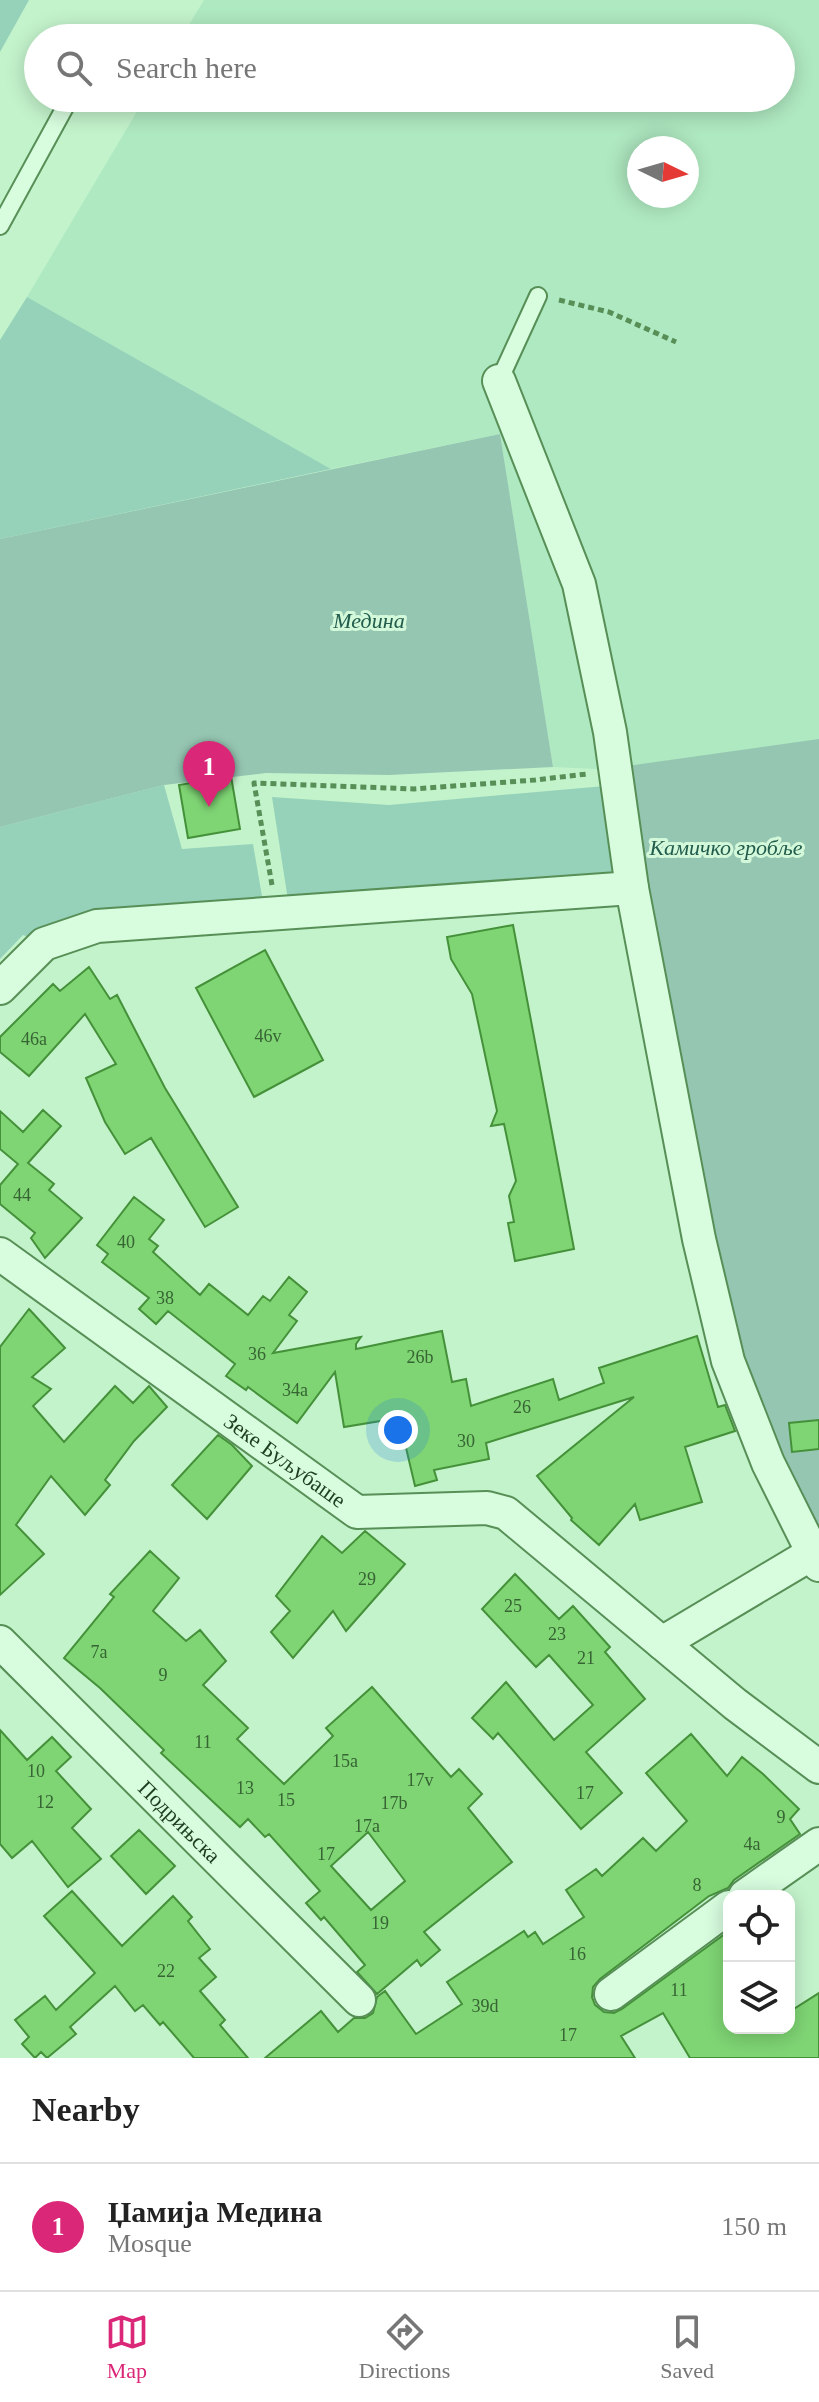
<!DOCTYPE html>
<html lang="en">
<head>
<meta charset="utf-8">
<style>
  :root { --surface:#fff; --page:#f6f6f6; --text:#222; --muted:#767676; --line:#e0e0e0; --accent:#db2777 }
  body { margin:0; font-family:Georgia,serif; background:var(--page); color:var(--text) }
  .controls { position:absolute; right:24px; bottom:24px; display:grid; overflow:hidden; border-radius:16px; box-shadow:0 4px 20px #0003 }
  .controls button { width:72px; height:72px; display:grid; place-items:center; padding:0; border:0; border-bottom:2px solid var(--line); background:var(--surface); color:var(--text); font:40px sans-serif }
  .compass { position:absolute; left:627px; top:136px; width:72px; height:72px; border-radius:50%; background:var(--surface); box-shadow:0 4px 20px #0003; rotate:95deg }
  .you { position:absolute; left:398px; top:1430px; width:28px; height:28px; margin:-20px; border:6px solid #fff; border-radius:50%; background:#1a73e8; box-shadow:0 0 0 12px #1a73e833 }
  .badge { display:grid; place-items:center; width:52px; height:52px; border-radius:50%; background:var(--accent); color:#fff; font-size:26px; font-weight:700 }
  .pin { position:absolute; translate:-50% -66px; filter:drop-shadow(0 2px 4px #0008) }
  .pin::after { content:''; position:absolute; top:42px; width:28px; height:24px; background:inherit; clip-path:polygon(0 0,100% 0,50% 100%) }
  .list { margin:0; padding:0; list-style:none }
  h2 { display:flex; justify-content:space-between; align-items:center; height:104px; margin:0; padding:0 32px; font-size:34px }
  h2 small { font-size:26px; font-weight:400; color:var(--muted) }
  .list li { display:grid; grid-template-columns:52px 1fr auto; gap:24px; align-items:center; box-sizing:border-box; height:128px; padding:0 32px; border-top:2px solid var(--line) }
  .list b { display:block; font-size:30px; white-space:nowrap }
  .list p { margin:0; font-size:26px; white-space:nowrap; color:var(--muted) }
  .list em { font-size:26px; font-style:normal; color:var(--muted) }
  .icon { flex:none; width:44px; height:44px; fill:none; stroke:currentColor; stroke-width:2; stroke-linecap:round; stroke-linejoin:round }
  .map { position:relative; flex:none; width:819px; height:2058px; overflow:hidden }
  .search { position:absolute; background:var(--surface); box-shadow:0 4px 20px #0003; left:24px; right:24px; top:24px; height:88px; display:flex; align-items:center; gap:20px; box-sizing:border-box; padding:0 28px; border-radius:44px; color:var(--muted); font-size:30px }
  .sheet { height:232px; background:var(--surface) }
  nav { display:flex; justify-content:space-around; align-items:center; box-sizing:border-box; height:112px; border-top:2px solid var(--line); background:var(--surface); font-size:22px; color:var(--muted) }
  nav a { display:grid; justify-items:center; gap:4px }
  nav .on { color:var(--accent) }
  .map>svg:first-child { display:block }
  .farmland { fill:#afe9c1; fill-rule:evenodd }
  .green { fill:#95d2b9 }
  .cemetery { fill:#95c6b2 }
  .building { fill:#7fd574; stroke:#45913a; stroke-width:2; fill-rule:evenodd }
  .lines { fill:none; stroke-linecap:round; stroke-linejoin:round }
  .lane-casing { stroke:#578f57; stroke-width:20 }
  .street-casing { stroke:#578f57; stroke-width:36 }
  .path { stroke:#578f57; stroke-width:5; stroke-dasharray:6 4; stroke-linecap:butt }
  .lane { stroke:#d7fcde; stroke-width:16 }
  .street { stroke:#d7fcde; stroke-width:32 }
  .labels { text-anchor:middle; stroke-width:6; stroke-linejoin:round; paint-order:stroke }
  .number-label { font-size:18px; fill:#366433 }
  .park-label { font-size:22px; font-style:italic; fill:#215c4c; stroke:#d3f9da }
  .street-label { font-size:22px; fill:#1e3e1d; stroke:#d3f9da }
</style>
</head>
<body>
<div class="map">
<svg width="819" height="2058" viewBox="0 0 819 2058">
  <rect width="100%" height="100%" fill="#c3f3cb"/>
  <path class="farmland" d="M 204,0 L 819,0 L 819,740 L 616,770 L 553,767 L 500,434 L 331,469 L 27,297 L 145,98 L 781,98 L 781,38 L 181,38 ZM 639,148 L 687,148 L 687,196 L 639,196 Z"/>
  <path class="green" d="M 0,0 L 29,0 L 0,52 Z
    M 27,297 L 331,469 L 0,539 L 0,340 Z
    M 164,785 L 182,849 L 253,844 L 265,914 L 44,944 L 23,935 L 0,959 L 0,827 Z
    M 605,786 L 617,889 L 290,913 L 272,797 L 389,805 Z"/>
  <path class="cemetery" d="M 500,434 L 553,767 L 389,775 L 266,773 L 164,785 L 0,827 L 0,539 Z
    M 819,739 L 819,1552 L 742,1372 L 620,767 Z"/>
  <path class="building" d="M 231,776 L 240,829 L 188,838 L 179,785 Z
    M 513,925 L 574,1249 L 515,1261 L 508,1223 L 514,1222 L 509,1196 L 516,1181 L 504,1124 L 491,1126 L 497,1111 L 472,994 L 451,959 L 447,937 Z
    M 265,950 L 323,1060 L 254,1097 L 196,988 Z
    M 89,967 L 110,999 L 117,995 L 165,1088 L 238,1207 L 205,1227 L 151,1138 L 125,1154 L 105,1122 L 86,1078 L 116,1064 L 85,1014 L 29,1076 L 0,1052 L 0,1037 L 53,984 L 60,991 Z
    M 43,1110 L 61,1126 L 28,1163 L 54,1184 L 49,1190 L 82,1218 L 45,1258 L 31,1238 L 35,1233 L 0,1204 L 0,1185 L 18,1164 L 0,1149 L 0,1111 L 23,1132 Z
    M 134,1197 L 164,1220 L 149,1239 L 158,1246 L 153,1252 L 200,1295 L 209,1284 L 248,1315 L 263,1296 L 270,1301 L 289,1277 L 307,1292 L 289,1315 L 297,1321 L 273,1353 L 361,1337 L 356,1344 L 356,1349 L 442,1331 L 452,1382 L 466,1379 L 471,1406 L 553,1379 L 559,1400 L 604,1383 L 599,1368 L 697,1336 L 718,1407 L 725,1405 L 735,1431 L 685,1447 L 702,1502 L 640,1520 L 635,1504 L 599,1545 L 571,1520 L 572,1518 L 537,1476 L 634,1397 L 486,1443 L 489,1459 L 434,1470 L 437,1480 L 415,1486 L 399,1418 L 344,1427 L 335,1372 L 297,1423 L 248,1387 L 246,1390 L 226,1376 L 235,1364 L 168,1311 L 156,1324 L 139,1309 L 149,1298 L 102,1262 L 108,1254 L 97,1245 Z
    M 29,1309 L 65,1348 L 32,1377 L 51,1389 L 33,1406 L 64,1442 L 115,1386 L 133,1403 L 149,1386 L 167,1407 L 134,1441 L 105,1480 L 110,1485 L 85,1515 L 51,1476 L 16,1525 L 44,1554 L 0,1595 L 0,1347 Z
    M 819,1420 L 819,1449 L 792,1452 L 789,1423 Z
    M 218,1435 L 232,1445 L 252,1466 L 207,1519 L 172,1485 Z
    M 365,1531 L 405,1564 L 346,1631 L 333,1611 L 293,1658 L 271,1632 L 290,1611 L 276,1596 L 322,1536 L 342,1553 Z
    M 150,1551 L 179,1578 L 153,1611 L 186,1641 L 200,1630 L 226,1661 L 203,1685 L 248,1728 L 237,1739 L 284,1784 L 333,1736 L 326,1728 L 372,1687 L 451,1777 L 459,1769 L 482,1794 L 468,1808 L 512,1862 L 424,1932 L 440,1950 L 421,1966 L 417,1960 L 377,1994 L 357,1972 L 365,1965 L 324,1917 L 321,1920 L 306,1903 L 320,1891 L 269,1834 L 265,1837 L 248,1819 L 240,1827 L 161,1753 L 164,1750 L 100,1688 L 64,1658 L 114,1597 L 110,1594 ZM 368,1832 L 405,1881 L 371,1910 L 331,1866 Z
    M 515,1574 L 559,1619 L 573,1606 L 610,1647 L 605,1652 L 645,1699 L 586,1752 L 622,1793 L 581,1829 L 498,1733 L 493,1739 L 472,1718 L 506,1682 L 554,1740 L 593,1705 L 549,1655 L 536,1667 L 482,1609 Z
    M 0,1730 L 27,1760 L 52,1737 L 71,1757 L 56,1771 L 91,1809 L 72,1828 L 101,1859 L 68,1887 L 32,1841 L 12,1858 L 0,1844 Z
    M 691,1734 L 727,1776 L 742,1757 L 763,1774 L 799,1809 L 790,1819 L 800,1834 L 734,1880 L 728,1888 L 709,1896 L 600,1979 L 593,1987 L 592,1997 L 595,2005 L 604,2012 L 614,2013 L 622,2009 L 729,1931 L 729,2028 L 789,2028 L 789,2012 L 819,1993 L 819,2058 L 690,2058 L 663,2013 L 621,2036 L 635,2058 L 265,2058 L 321,2011 L 338,2032 L 354,2018 L 365,2018 L 373,2013 L 377,1997 L 385,1991 L 416,2034 L 462,2004 L 447,1982 L 524,1931 L 528,1937 L 535,1932 L 543,1944 L 584,1917 L 566,1890 L 596,1869 L 602,1876 L 643,1838 L 656,1851 L 687,1821 L 646,1773 Z
    M 139,1830 L 175,1866 L 146,1894 L 111,1856 Z
    M 72,1891 L 122,1946 L 173,1896 L 192,1917 L 188,1921 L 210,1949 L 199,1958 L 216,1977 L 200,1991 L 225,2020 L 220,2025 L 248,2058 L 194,2058 L 163,2022 L 160,2025 L 143,2005 L 135,2011 L 115,1986 L 70,2027 L 76,2034 L 47,2058 L 41,2052 L 35,2058 L 22,2044 L 29,2037 L 15,2020 L 45,1996 L 56,2010 L 95,1973 L 44,1916 Z"/>
  <g class="lines">
    <defs>
      <path id="lane" d="M 0,226 L 70,98
        M 499,381 L 538,296"/>
      <g id="street">
        <path d="M 499,381 L 579,584 L 610,732 L 632,888 L 699,1239 L 728,1361 L 768,1463 L 819,1565"/>
        <path d="M 0,988 L 44,944 L 97,926 L 632,888"/>
        <path id="s1" d="M 0,1254 L 357,1512 L 487,1508 L 506,1513 L 735,1704 L 819,1767"/>
        <path id="s2" d="M 0,1642 L 359,2000"/>
        <path d="M 662,1643 L 813,1553"/>
        <path d="M 745,1896 L 819,1844"/>
        <path d="M 611,1994 L 729,1907"/>
      </g>
    </defs>
    <use href="#lane" class="lane-casing"/>
    <use href="#street" class="street-casing"/>
    <path class="path" d="M 559,300 L 609,312 L 676,342
      M 272,885 L 254,783 L 414,789 L 535,780 L 587,774"/>
    <use href="#lane" class="lane"/>
    <use href="#street" class="street"/>
  </g>
  <g class="labels">
    <g class="number-label">
      <text x="268" y="1042">46v</text>
      <text x="34" y="1045">46a</text>
      <text x="22" y="1201">44</text>
      <text x="126" y="1248">40</text>
      <text x="165" y="1304">38</text>
      <text x="257" y="1360">36</text>
      <text x="420" y="1363">26b</text>
      <text x="295" y="1396">34a</text>
      <text x="522" y="1413">26</text>
      <text x="466" y="1447">30</text>
      <text x="367" y="1585">29</text>
      <text x="513" y="1612">25</text>
      <text x="557" y="1640">23</text>
      <text x="99" y="1658">7a</text>
      <text x="586" y="1664">21</text>
      <text x="163" y="1681">9</text>
      <text x="203" y="1748">11</text>
      <text x="345" y="1767">15a</text>
      <text x="36" y="1777">10</text>
      <text x="420" y="1786">17v</text>
      <text x="245" y="1794">13</text>
      <text x="585" y="1799">17</text>
      <text x="286" y="1806">15</text>
      <text x="45" y="1808">12</text>
      <text x="394" y="1809">17b</text>
      <text x="781" y="1823">9</text>
      <text x="367" y="1832">17a</text>
      <text x="752" y="1850">4a</text>
      <text x="326" y="1860">17</text>
      <text x="697" y="1891">8</text>
      <text x="380" y="1929">19</text>
      <text x="577" y="1960">16</text>
      <text x="166" y="1977">22</text>
      <text x="679" y="1996">11</text>
      <text x="485" y="2012">39d</text>
      <text x="568" y="2041">17</text>
    </g>
    <g class="park-label">
      <text x="369" y="628">Медина</text>
      <text x="726" y="855">Камичко гробље</text>
    </g>
    <g class="street-label">
      <text dy="8" stroke="none"><textPath href="#s1" startOffset="352">Зеке Буљубаше</textPath></text>
      <text dy="8" stroke="none"><textPath href="#s2" startOffset="254">Подрињска</textPath></text>
    </g>
  </g>
</svg>
<div class="controls">
<button><svg class="icon" aria-label="locate" viewBox="0 0 24 24"><circle cx="12" cy="12" r="6"/><path d="M12 2v4M12 18v4M2 12h4M18 12h4"/></svg></button>
<button><svg class="icon" aria-label="layers" viewBox="0 0 24 24"><path d="M12 4l9 5-9 5-9-5zM3 14l9 5 9-5"/></svg></button>
</div>
<svg class="compass" viewBox="-18 -18 36 36"><path d="M0-13l5 13h-10z" fill="#e53935"/><path d="M0 13l5-13h-10z" fill="#767676"/></svg>
<div class="you"></div>
<div class="pin badge" style="left:209px;top:807px">1</div>
<div class="search"><svg class="icon" aria-label="search" viewBox="0 0 24 24"><circle cx="10" cy="10" r="6"/><path d="M15 15l6 6"/></svg>Search here</div>
</div>
<section class="sheet">
<h2>Nearby<small></small></h2>
<ul class="list">
<li><span class="badge">1</span><div><b>Џамија Медина</b><p>Mosque</p></div><em>150 m</em></li>
</ul>
</section>
<nav>
<a class="on"><svg class="icon" aria-label="map" viewBox="0 0 24 24"><path d="M3 6l6-2 6 2 6-2v14l-6 2-6-2-6 2zM9 4v14M15 6v14"/></svg>Map</a>
<a><svg class="icon" aria-label="directions" viewBox="0 0 24 24"><path d="M12 3l9 9-9 9-9-9zM9 14v-3h6M13 9l2 2-2 2"/></svg>Directions</a>
<a><svg class="icon" aria-label="saved" viewBox="0 0 24 24"><path d="M7 4h10v16l-5-4-5 4z"/></svg>Saved</a>
</nav>
</body>
</html>
